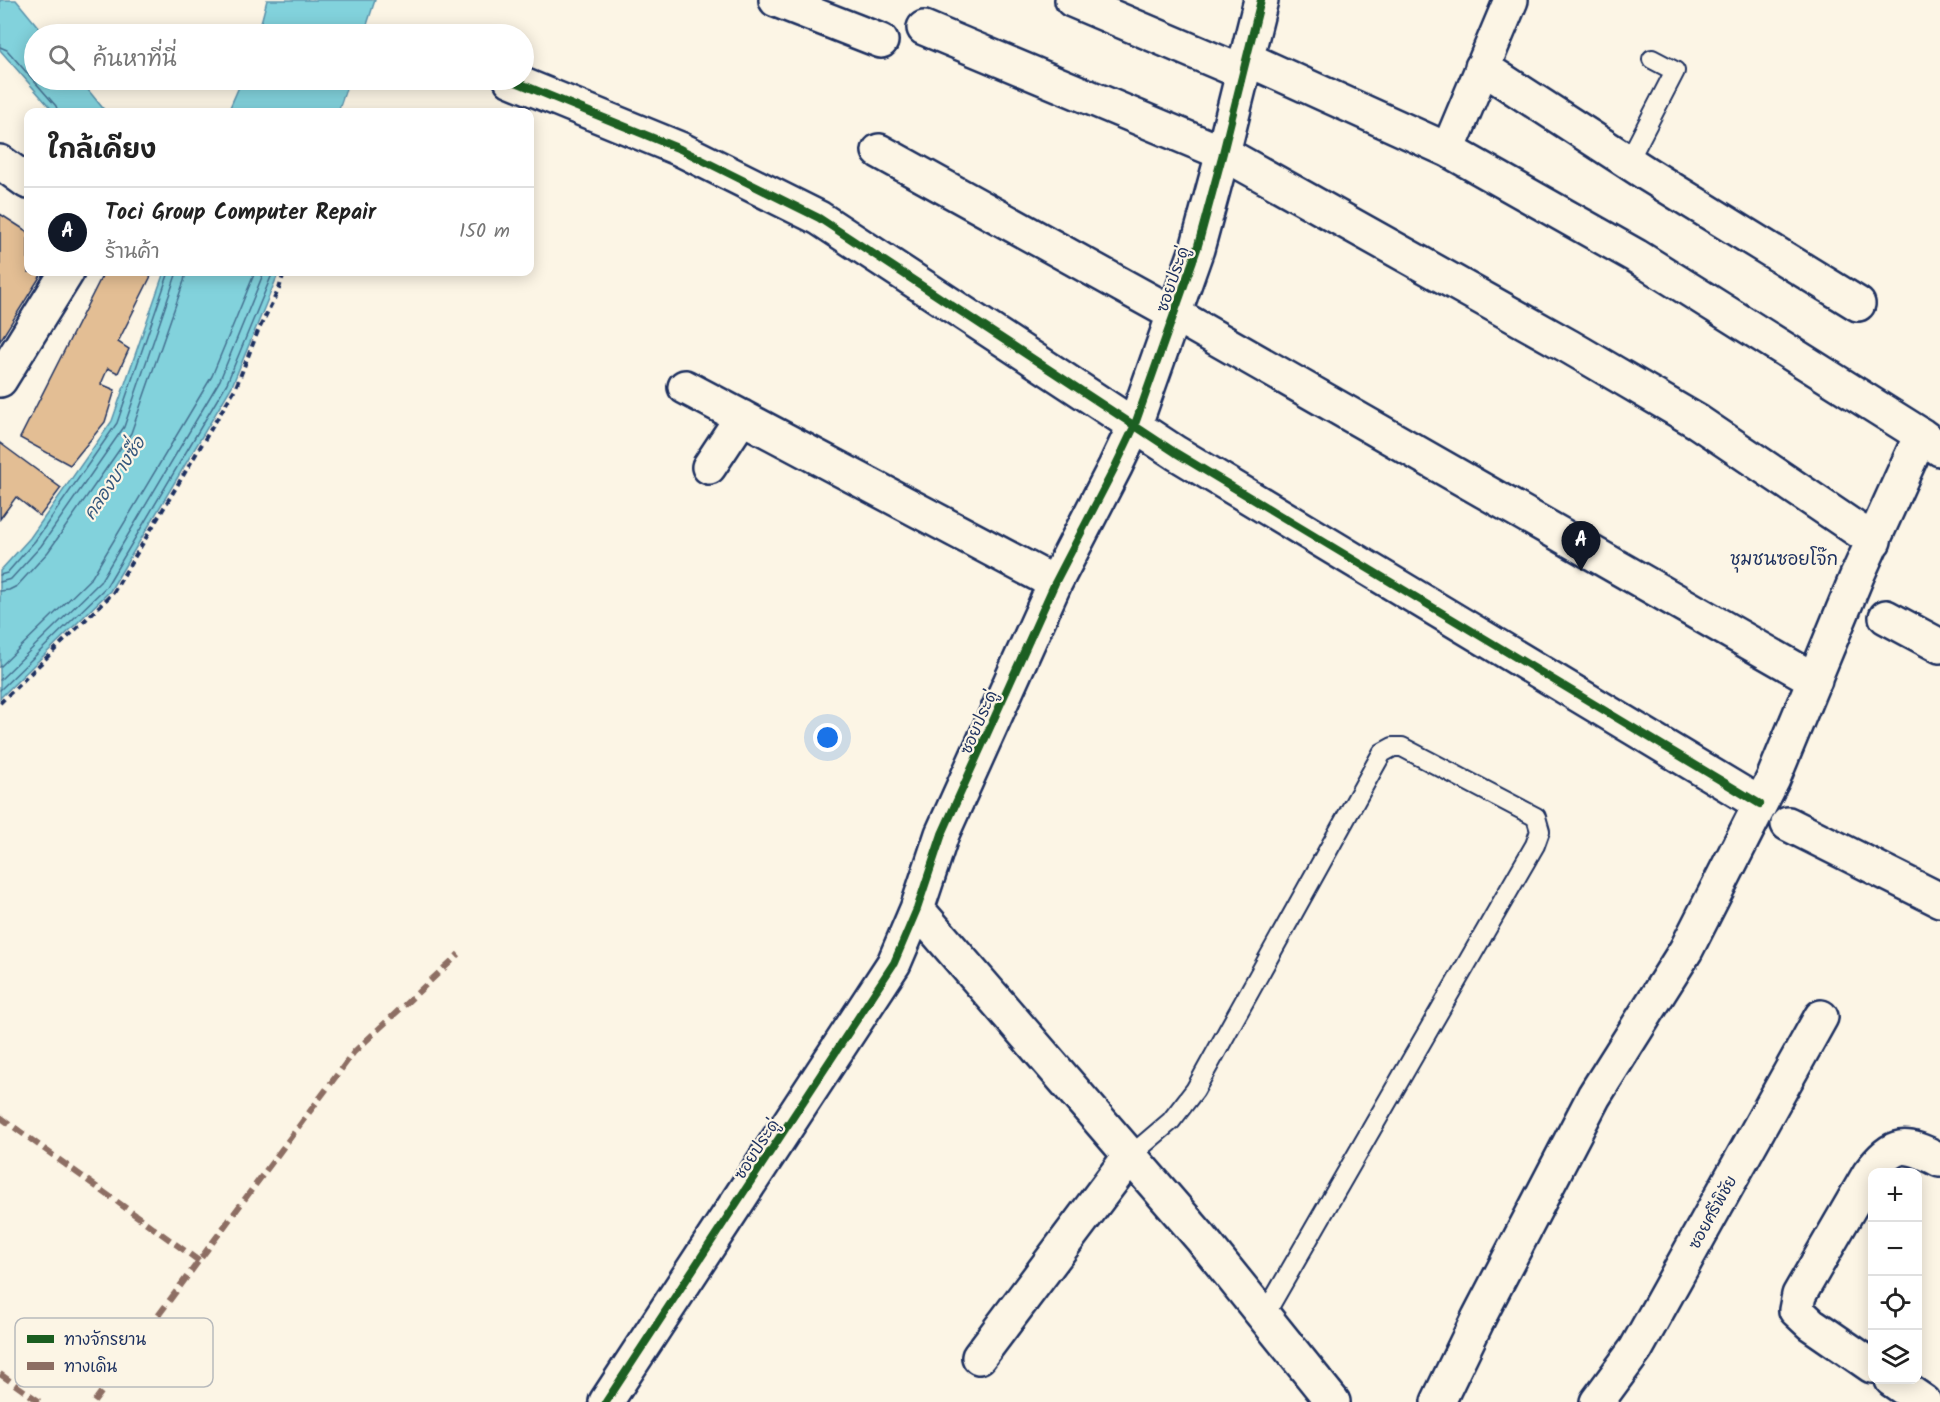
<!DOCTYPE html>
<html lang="th">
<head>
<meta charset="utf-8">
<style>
  :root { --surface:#fff; --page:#f2f2f2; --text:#222; --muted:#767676; --line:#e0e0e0; --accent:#111827 }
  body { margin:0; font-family:Kalam,"Playpen Sans Thai",sans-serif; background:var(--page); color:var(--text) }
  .controls { position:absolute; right:18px; bottom:18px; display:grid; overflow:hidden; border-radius:12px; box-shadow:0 3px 15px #0003 }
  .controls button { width:54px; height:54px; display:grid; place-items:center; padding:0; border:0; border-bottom:2px solid var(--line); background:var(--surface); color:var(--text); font:30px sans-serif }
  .you { position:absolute; left:828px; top:738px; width:21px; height:21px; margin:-15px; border:4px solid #fff; border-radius:50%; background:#1a73e8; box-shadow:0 0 0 9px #1a73e833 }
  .badge { display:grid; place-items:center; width:39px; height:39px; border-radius:50%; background:var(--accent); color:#fff; font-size:20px; font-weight:700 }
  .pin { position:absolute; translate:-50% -50px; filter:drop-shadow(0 2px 3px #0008) }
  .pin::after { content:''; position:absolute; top:32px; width:21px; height:18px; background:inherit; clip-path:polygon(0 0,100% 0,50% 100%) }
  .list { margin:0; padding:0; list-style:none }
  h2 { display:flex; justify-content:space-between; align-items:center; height:78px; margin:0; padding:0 24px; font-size:26px }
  h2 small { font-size:20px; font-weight:400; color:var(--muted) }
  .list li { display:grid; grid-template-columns:39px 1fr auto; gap:18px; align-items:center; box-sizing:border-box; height:90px; padding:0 24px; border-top:2px solid var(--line) }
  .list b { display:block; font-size:22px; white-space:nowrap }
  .list p { margin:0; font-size:20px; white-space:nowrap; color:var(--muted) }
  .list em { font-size:20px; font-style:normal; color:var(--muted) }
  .icon { flex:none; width:33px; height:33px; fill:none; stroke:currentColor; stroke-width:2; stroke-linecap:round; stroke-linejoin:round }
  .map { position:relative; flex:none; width:1940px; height:1402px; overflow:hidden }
  .search { position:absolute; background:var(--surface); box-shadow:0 3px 15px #0003; left:24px; top:24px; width:510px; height:66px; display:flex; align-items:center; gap:15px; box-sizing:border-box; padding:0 21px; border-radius:33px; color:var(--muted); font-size:22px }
  .panel { position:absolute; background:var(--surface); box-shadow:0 3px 15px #0003; left:24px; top:108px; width:510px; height:168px; border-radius:12px }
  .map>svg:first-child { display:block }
  .water { fill:#82d2dc; stroke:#5991aa; stroke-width:1.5 }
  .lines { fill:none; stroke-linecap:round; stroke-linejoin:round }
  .shore { stroke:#447090; stroke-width:1.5 }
  .building { fill:#e3be94; stroke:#1b2f5e; stroke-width:1.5 }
  .lane-casing { stroke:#1b2f5e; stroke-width:22 }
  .street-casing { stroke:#1b2f5e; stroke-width:38 }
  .path { stroke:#1b2f5e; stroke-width:4; stroke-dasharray:6 4.5; stroke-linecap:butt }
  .lane { stroke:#fcf5e5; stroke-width:18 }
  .street { stroke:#fcf5e5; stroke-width:33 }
  .quiet { stroke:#8d6e63; stroke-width:6; stroke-dasharray:12 6; stroke-linecap:butt }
  .cycleway-casing { stroke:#fcf5e5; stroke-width:11 }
  .cycleway { stroke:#1b5e20; stroke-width:8 }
  .labels { text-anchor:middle; stroke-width:4.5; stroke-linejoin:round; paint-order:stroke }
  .street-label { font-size:16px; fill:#1b2f5e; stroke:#fcf5e5 }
  .water-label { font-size:18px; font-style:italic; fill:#35587e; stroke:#fcf5e5 }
  .neighbourhood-label { font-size:18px; fill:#1b2f5e; stroke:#fcf5e5 }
  .key { fill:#fcf5e5; stroke:#b8babc; stroke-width:1.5 }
  .key-label { font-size:16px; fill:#1b2f5e }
</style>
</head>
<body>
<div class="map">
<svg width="1940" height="1402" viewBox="0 0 1940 1402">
  <rect width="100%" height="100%" fill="#fcf5e5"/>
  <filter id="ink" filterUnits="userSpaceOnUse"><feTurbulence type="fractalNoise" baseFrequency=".0167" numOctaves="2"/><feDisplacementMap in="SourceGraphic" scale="12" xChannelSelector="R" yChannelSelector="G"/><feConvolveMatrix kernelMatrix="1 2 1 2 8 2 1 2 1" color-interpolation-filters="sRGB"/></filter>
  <g filter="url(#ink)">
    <path class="water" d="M 0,0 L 16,0 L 44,34 L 34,34 L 34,80 L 80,80 L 106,112 L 54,112 L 0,50 Z
      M 267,0 L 375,0 L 364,34 L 258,34 Z
      M 242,80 L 349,80 L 338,112 L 228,112 Z
      M 164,272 L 279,272 L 232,386 L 110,591 L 0,698 L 0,571 L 30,538 L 112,421 Z"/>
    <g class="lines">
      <path class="shore" d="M 0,47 L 7,50 L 56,106 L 58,112
        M 0,575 L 7,573 L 35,541 L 117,423 L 169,272
        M 0,582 L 11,579 L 41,546 L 124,427 L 177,272
        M 0,591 L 9,590 L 17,586 L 48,552 L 131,433 L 184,281 L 186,272
        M 0,667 L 92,577 L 212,376 L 255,272
        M 0,680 L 100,582 L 220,380 L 264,272
        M 0,690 L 106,587 L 227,383 L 273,272"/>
    </g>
    <path class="building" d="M 0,214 L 28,232 L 28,272 L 43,272 L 0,341 Z
      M 104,272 L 153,272 L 118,342 L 129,349 L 118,373 L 108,368 L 101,384 L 115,390 L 105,422 L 70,465 L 20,438 Z
      M 0,443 L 61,488 L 40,516 L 16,497 L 0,519 Z"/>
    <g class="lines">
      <defs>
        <path id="lane" d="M 1628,162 L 1675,71 L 1652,59
          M 1130,1156 L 1171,1121 L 1195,1090 L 1382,753 L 1393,747 L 1402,747 L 1536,817 L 1540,831 L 1535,845 L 1264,1316"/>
        <path id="street" d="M 776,0 L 881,41
          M 1072,0 L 1244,73
          M 924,28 L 1223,153 L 1570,347 L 1698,422 L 1874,541
          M 1247,59 L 1448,150 L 1636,256 L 1921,435 L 1940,449
          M 1482,67 L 1647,174 L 1858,304
          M 511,80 L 680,149 L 819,218 L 1176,453 L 1760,804
          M 1448,150 L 1511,0
          M 879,151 L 1174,314 L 1815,680
          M 0,162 L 28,182
          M 0,380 L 67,272
          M 685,387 L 1055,583
          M 709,467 L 742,417
          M 1886,617 L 1940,646
          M 1788,824 L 1940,900
          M 917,909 L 1201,1238 L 1333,1402
          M 979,1357 L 1130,1156
          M 1872,1366 L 1811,1324 L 1796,1310 L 1799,1295 L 1869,1174 C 1894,1141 1905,1142 1940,1160
          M 1892,1380 L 1924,1402
          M 606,1402 L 894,963 L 917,909 L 942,834 L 1055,583 L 1115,467 L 1134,427 L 1197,249 L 1223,153 L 1261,0
          M 1438,1402 L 1479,1317 L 1594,1096 L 1686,950 L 1773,779 L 1857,576 L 1921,435
          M 1597,1402 L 1636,1349 L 1821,1017"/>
      </defs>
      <use href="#lane" class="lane-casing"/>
      <use href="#street" class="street-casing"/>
      <path class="path" d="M 0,703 L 113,593 L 236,387 L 258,331 L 279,289 L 284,272"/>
      <use href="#lane" class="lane"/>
      <use href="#street" class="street"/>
      <path class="quiet" d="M 0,1117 L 199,1261
        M 0,1374 L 40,1402
        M 94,1402 L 354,1052 L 459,954"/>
      <defs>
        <path id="cycleway" d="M 511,80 L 680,149 L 819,218 L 1176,453 L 1760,804
          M 606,1402 L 894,963 L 917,909 L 942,834 L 1055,583 L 1115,467 L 1134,427 L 1197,249 L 1223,153 L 1261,0"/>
      </defs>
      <use href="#cycleway" class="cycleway-casing"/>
      <use href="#cycleway" class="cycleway"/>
    </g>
  </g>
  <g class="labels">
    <g class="street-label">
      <text transform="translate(1172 279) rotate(-71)" y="6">ซอยประดู่</text>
      <text transform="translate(978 722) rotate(-66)" y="6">ซอยประดู่</text>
      <text transform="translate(756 1149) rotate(-57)" y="6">ซอยประดู่</text>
      <text transform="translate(1712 1212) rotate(-61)" y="6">ซอยศรีพิชัย</text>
    </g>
    <g class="water-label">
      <text transform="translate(114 478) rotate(-56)" y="6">คลองบางซื่อ</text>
    </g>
    <g class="neighbourhood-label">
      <text x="1784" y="565">ชุมชนซอยโจ๊ก</text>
    </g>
  </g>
  <rect x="15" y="1318" width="198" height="69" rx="9" class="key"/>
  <rect x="27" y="1335" width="27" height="8" fill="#1b5e20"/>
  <rect x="27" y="1362" width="27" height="8" fill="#8d6e63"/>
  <g class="key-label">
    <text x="64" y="1345">ทางจักรยาน</text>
    <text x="64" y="1372">ทางเดิน</text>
  </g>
</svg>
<div class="controls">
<button>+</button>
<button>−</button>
<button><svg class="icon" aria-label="locate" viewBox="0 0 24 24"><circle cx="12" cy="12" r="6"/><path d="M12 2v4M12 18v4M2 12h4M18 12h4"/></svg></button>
<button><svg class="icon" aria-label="layers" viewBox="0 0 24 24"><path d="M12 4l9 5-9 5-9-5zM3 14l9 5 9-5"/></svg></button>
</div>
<div class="you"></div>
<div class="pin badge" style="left:1581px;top:571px">A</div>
<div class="search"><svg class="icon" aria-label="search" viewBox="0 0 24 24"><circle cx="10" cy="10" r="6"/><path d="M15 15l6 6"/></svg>ค้นหาที่นี่</div>
<section class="panel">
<h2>ใกล้เคียง<small></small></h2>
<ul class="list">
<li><span class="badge">A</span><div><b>Toci Group Computer Repair</b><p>ร้านค้า</p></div><em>150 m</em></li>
</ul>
</section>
</div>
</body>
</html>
